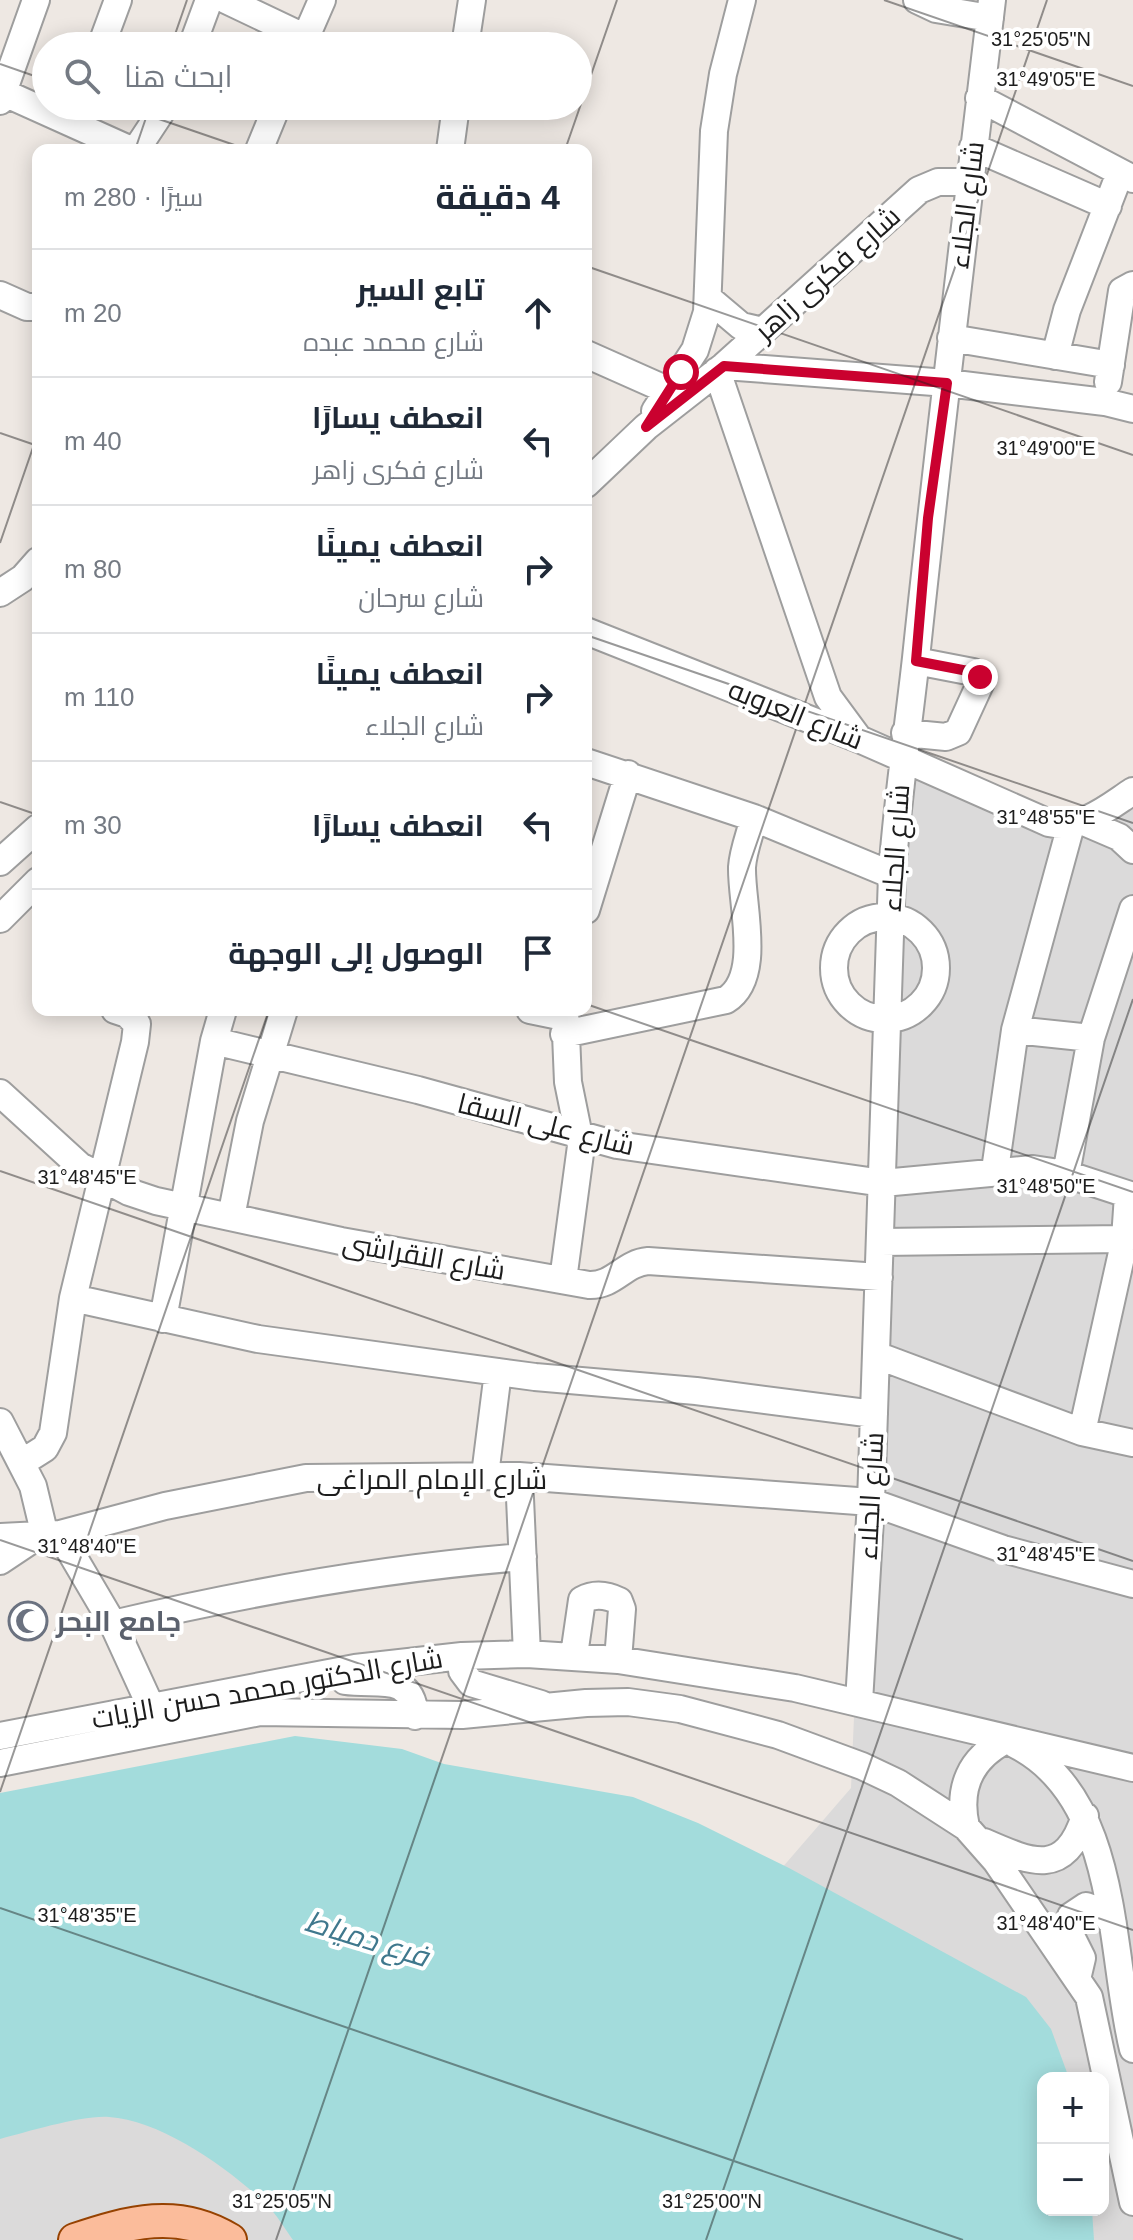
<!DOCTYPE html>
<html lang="ar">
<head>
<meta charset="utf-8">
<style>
  :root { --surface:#fff; --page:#f6f6f7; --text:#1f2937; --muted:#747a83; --line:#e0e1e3 }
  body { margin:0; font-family:Arial,Cairo,sans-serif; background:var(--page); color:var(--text); direction:rtl }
  .controls { position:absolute; right:24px; bottom:24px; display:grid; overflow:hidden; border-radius:16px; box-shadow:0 4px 20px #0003 }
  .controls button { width:72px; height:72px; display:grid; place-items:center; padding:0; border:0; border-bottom:2px solid var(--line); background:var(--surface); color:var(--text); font:40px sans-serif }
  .stop { position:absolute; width:24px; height:24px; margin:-18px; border:6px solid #ca012f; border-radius:50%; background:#fff }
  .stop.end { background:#ca012f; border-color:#fff; box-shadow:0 2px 8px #0008 }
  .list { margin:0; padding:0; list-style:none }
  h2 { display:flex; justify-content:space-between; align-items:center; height:104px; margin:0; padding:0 32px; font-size:34px }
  h2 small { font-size:26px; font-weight:400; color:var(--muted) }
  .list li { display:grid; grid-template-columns:52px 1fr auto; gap:24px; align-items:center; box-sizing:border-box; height:128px; padding:0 32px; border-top:2px solid var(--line) }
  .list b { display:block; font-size:30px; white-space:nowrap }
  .list p { margin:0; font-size:26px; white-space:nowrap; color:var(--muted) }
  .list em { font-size:26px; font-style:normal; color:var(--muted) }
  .icon { flex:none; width:44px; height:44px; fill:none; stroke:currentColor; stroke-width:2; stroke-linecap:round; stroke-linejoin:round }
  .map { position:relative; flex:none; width:1133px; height:2240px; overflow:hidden; direction:ltr }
  .search { position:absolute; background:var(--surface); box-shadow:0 4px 20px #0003; left:32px; top:32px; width:560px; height:88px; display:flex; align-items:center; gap:20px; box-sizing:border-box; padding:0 28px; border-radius:44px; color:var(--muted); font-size:30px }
  .panel { position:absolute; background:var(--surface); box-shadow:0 4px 20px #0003; left:32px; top:144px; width:560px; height:872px; border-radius:16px; direction:rtl }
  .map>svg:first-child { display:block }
  .residential { fill:#dbdada; fill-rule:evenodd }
  .water { fill:#a3dcdc }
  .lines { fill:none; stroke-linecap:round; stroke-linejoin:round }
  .minor-casing { stroke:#9e9e9e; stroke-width:30 }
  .major-casing { stroke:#964201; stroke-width:36 }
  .minor { stroke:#fff; stroke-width:26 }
  .major { stroke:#fbbc9b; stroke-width:32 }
  .route { stroke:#ca012f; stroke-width:10 }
  .ticks { fill:none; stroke:#1d1d1d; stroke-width:2; stroke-opacity:0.45 }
  .labels { text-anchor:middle; stroke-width:8; stroke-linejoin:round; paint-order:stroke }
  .street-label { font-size:28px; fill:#1d1d1d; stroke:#fff }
  .worship-label { font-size:28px; font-weight:bold; fill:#5b616d; stroke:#fff; text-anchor:start }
  .water-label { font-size:30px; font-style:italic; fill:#3f788d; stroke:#fff }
  .ticks-label { font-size:20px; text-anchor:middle; fill:#1d1d1d; stroke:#fff; stroke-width:8; stroke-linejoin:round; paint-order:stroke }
</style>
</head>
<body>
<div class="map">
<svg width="1133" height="2240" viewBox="0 0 1133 2240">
  <rect width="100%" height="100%" fill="#eee8e3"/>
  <path class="residential" d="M 895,747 L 1053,817 L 1070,817 L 1133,778 L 1133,2240 L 0,2240 L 0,1968 L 578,2104 L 851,1788 ZM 1043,2078 L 1103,2078 L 1103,2210 L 1043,2210 Z"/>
  <path class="water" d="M 295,1736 L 402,1749 L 444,1764 L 633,1797 L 698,1823 L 789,1868 L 1026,1997 L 1051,2029 L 1069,2078 L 1043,2078 L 1043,2210 L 1092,2210 L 1094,2240 L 293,2240 C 285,2229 277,2215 267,2205 C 230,2169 161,2120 109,2117 C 82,2115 27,2132 0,2139 L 0,1793 Z"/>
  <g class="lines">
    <defs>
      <path id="minor" d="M 226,0 L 306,38
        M 917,0 L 936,9 L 990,18
        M 101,46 L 118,0
        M 192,46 L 209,0
        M 302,46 L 322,0
        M 465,46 L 472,0
        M 0,91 L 131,150
        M 979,98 L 1133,179
        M 0,101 L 36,0
        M 973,147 L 1108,206
        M 136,150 L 165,106
        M 259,150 L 277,106
        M 450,150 L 456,106
        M 0,295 L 27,307 L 38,307
        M 709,299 L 741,326 L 763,331
        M 951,338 L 1111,365
        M 586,354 L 667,390
        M 1055,356 L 1067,310 L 1120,173
        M 724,366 L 947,383 L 1105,402 L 1133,409
        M 717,371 L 828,697 L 859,739
        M 1108,382 L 1122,291 L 1133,285
        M 655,411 L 695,350 L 707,312 L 714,131 L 723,74 L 742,0
        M 586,484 L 646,427 L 724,366 L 919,190 L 938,182 L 969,182
        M 0,593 L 23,578 L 38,561
        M 586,631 L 859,739 L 1049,823 C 1083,830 1107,808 1133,791
        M 905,733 L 946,737 L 958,732 L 981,682 L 973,672 L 916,661
        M 586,762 L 754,818 L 892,875
        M 1084,822 L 1119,837 L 1133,850
        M 0,862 L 38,828
        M 586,910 L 628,774
        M834 968a51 51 0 1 1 102 0a51 51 0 1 1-102 0Z
        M 0,919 L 38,881
        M 530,1010 L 564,1017
        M 1015,1030 L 1091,1038
        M 564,1034 L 726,1000 C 763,977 741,904 742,867 C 743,851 750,834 754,818
        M 214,1041 L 418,1090 L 617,1145 L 883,1183 L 1033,1169 L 1066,1174 L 1133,1196
        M 0,1093 L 80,1166 L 129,1192 L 156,1201 L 341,1241 L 589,1285 C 614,1286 624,1263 648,1261 L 879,1277
        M 995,1170 L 1015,1030 L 1071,825
        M 1066,1174 L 1091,1038 L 1133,909
        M 231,1217 L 250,1121 L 284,1010
        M 881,1242 L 1125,1239
        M 563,1280 L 581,1146 L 568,1082 L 565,1010
        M 73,1298 L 258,1339 L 535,1377 L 696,1391 L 874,1414
        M 163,1319 L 214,1041 L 223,1010
        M 876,1355 L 1082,1432 L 1133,1443
        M 0,1422 L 33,1486 L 45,1536
        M 1082,1432 L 1125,1239 L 1128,1195
        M 23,1462 L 45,1448 L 53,1433 L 73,1298 L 135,1042 L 137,1024 L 127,1014 L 115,1010
        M 485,1475 L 498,1372
        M 519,1476 L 527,1654
        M 60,1534 L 113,1624 L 151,1707
        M 0,1537 L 60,1534 L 165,1506 L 306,1478 L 519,1476 L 871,1502 L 1003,1549 L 1133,1584
        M 0,1561 L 36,1537
        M 113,1624 C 248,1592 385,1568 523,1557
        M 574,1655 L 582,1600 C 595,1593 607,1595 619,1601 L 622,1609 L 618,1660
        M 462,1656 L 462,1671 L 471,1683 L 541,1704
        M 345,1681 C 377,1686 412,1671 415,1716
        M 859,1702 L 871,1502 L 892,875 C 897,802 908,730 916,658 C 939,438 966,219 992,0
        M 0,1736 L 355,1668 L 462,1656 L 527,1654 L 618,1660 L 795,1688 L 1133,1768
        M 1016,1745 C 1120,1798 1109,1951 1133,2049
        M 0,1763 L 260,1712 L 462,1715 L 586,1703 L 628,1702 L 680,1709 L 778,1735 L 862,1766 L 898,1783 L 966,1827 L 996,1861 L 1089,1997 L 1133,2202
        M 966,1827 C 957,1788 970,1758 1006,1740
        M 984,1842 C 1032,1863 1065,1878 1085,1816
        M 1078,1975 L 1082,1958 L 1070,1934 L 1071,1916 L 1086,1906 L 1103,1912 L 1113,1924"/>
      <path id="major" d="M 75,2240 C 129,2222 178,2208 230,2240"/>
    </defs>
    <use href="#minor" class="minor-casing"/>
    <use href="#major" class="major-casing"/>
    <use href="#minor" class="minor"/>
    <use href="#major" class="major"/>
  </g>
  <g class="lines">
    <path class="route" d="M 681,372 L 646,427 L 724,366 L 947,383 L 928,518 L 916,661 L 973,672 L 980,677"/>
  </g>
  <path class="ticks" d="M 884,0 L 1133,86M 171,46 L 187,0M 0,64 L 46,80M 121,106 L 249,150M 135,150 L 150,106M 565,150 L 617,0M 586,266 L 1133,455M 0,433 L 38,446M 0,543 L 38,433M 586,635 L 1133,823M 0,802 L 38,815M 586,1004 L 1133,1192M 0,1171 L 1133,1561M 0,1540 L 1133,1930M 0,1792 L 269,1010M 0,1908 L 963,2240M 276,2240 L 1047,0M 706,2240 L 1133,999"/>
  <defs>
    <symbol id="mosque-ring" viewBox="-11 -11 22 22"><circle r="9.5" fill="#fff" stroke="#6b7280" stroke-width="1.5"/><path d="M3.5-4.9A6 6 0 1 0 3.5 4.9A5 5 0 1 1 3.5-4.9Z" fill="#6b7280"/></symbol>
  </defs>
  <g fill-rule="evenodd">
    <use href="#mosque-ring" x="6" y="1599" width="44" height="44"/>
  </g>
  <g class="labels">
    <g class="street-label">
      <text transform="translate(966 205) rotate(-83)" y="10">شارع الجلاء</text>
      <text transform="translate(827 273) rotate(-42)" y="10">شارع فكرى زاهر</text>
      <text transform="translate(796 714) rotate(22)" y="10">شارع العروبه</text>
      <text transform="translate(895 848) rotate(-86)" y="10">شارع الجلاء</text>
      <text transform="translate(546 1124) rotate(14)" y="10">شارع على السقا</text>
      <text transform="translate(424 1256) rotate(10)" y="10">شارع النقراشى</text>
      <text x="432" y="1489">شارع الإمام المراغى</text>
      <text transform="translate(870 1496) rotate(-87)" y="10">شارع الجلاء</text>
      <text transform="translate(267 1688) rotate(-10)" y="10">شارع الدكتور محمد حسن الزيات</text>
    </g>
    <g class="worship-label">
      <text x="56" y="1631">جامع البحر</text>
    </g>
    <g class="water-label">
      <text transform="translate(367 1939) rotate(17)" y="10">فرع دمياط</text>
    </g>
  </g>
  <g class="ticks-label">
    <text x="1041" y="46">31°25'05"N</text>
    <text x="1046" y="86">31°49'05"E</text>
    <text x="1046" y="455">31°49'00"E</text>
    <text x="1046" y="824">31°48'55"E</text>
    <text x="87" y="1184">31°48'45"E</text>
    <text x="1046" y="1193">31°48'50"E</text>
    <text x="87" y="1553">31°48'40"E</text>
    <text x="1046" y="1561">31°48'45"E</text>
    <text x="87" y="1922">31°48'35"E</text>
    <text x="1046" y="1930">31°48'40"E</text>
    <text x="282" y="2208">31°25'05"N</text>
    <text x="712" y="2208">31°25'00"N</text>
  </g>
</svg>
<div class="controls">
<button>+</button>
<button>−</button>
</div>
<div class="stop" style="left:681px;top:372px"></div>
<div class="stop end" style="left:980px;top:677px"></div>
<div class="search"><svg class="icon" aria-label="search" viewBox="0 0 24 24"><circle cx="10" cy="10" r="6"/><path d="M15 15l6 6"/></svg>ابحث هنا</div>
<section class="panel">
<h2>4 دقيقة<small>سيرًا · 280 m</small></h2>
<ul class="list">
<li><svg class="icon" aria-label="ahead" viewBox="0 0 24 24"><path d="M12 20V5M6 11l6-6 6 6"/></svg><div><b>تابع السير</b><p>شارع محمد عبده</p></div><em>20 m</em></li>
<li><svg class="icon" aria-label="left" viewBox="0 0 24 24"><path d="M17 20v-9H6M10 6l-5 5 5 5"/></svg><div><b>انعطف يسارًا</b><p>شارع فكرى زاهر</p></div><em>40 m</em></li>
<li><svg class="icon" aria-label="right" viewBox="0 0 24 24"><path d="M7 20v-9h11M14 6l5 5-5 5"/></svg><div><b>انعطف يمينًا</b><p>شارع سرحان</p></div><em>80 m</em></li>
<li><svg class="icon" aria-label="right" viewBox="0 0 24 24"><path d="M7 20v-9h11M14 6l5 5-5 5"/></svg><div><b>انعطف يمينًا</b><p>شارع الجلاء</p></div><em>110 m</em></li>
<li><svg class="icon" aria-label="left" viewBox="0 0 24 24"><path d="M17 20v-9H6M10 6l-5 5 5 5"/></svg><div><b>انعطف يسارًا</b></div><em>30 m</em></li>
<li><svg class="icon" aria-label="arrive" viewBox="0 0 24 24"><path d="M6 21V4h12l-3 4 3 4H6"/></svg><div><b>الوصول إلى الوجهة</b></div></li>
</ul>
</section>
</div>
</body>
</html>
